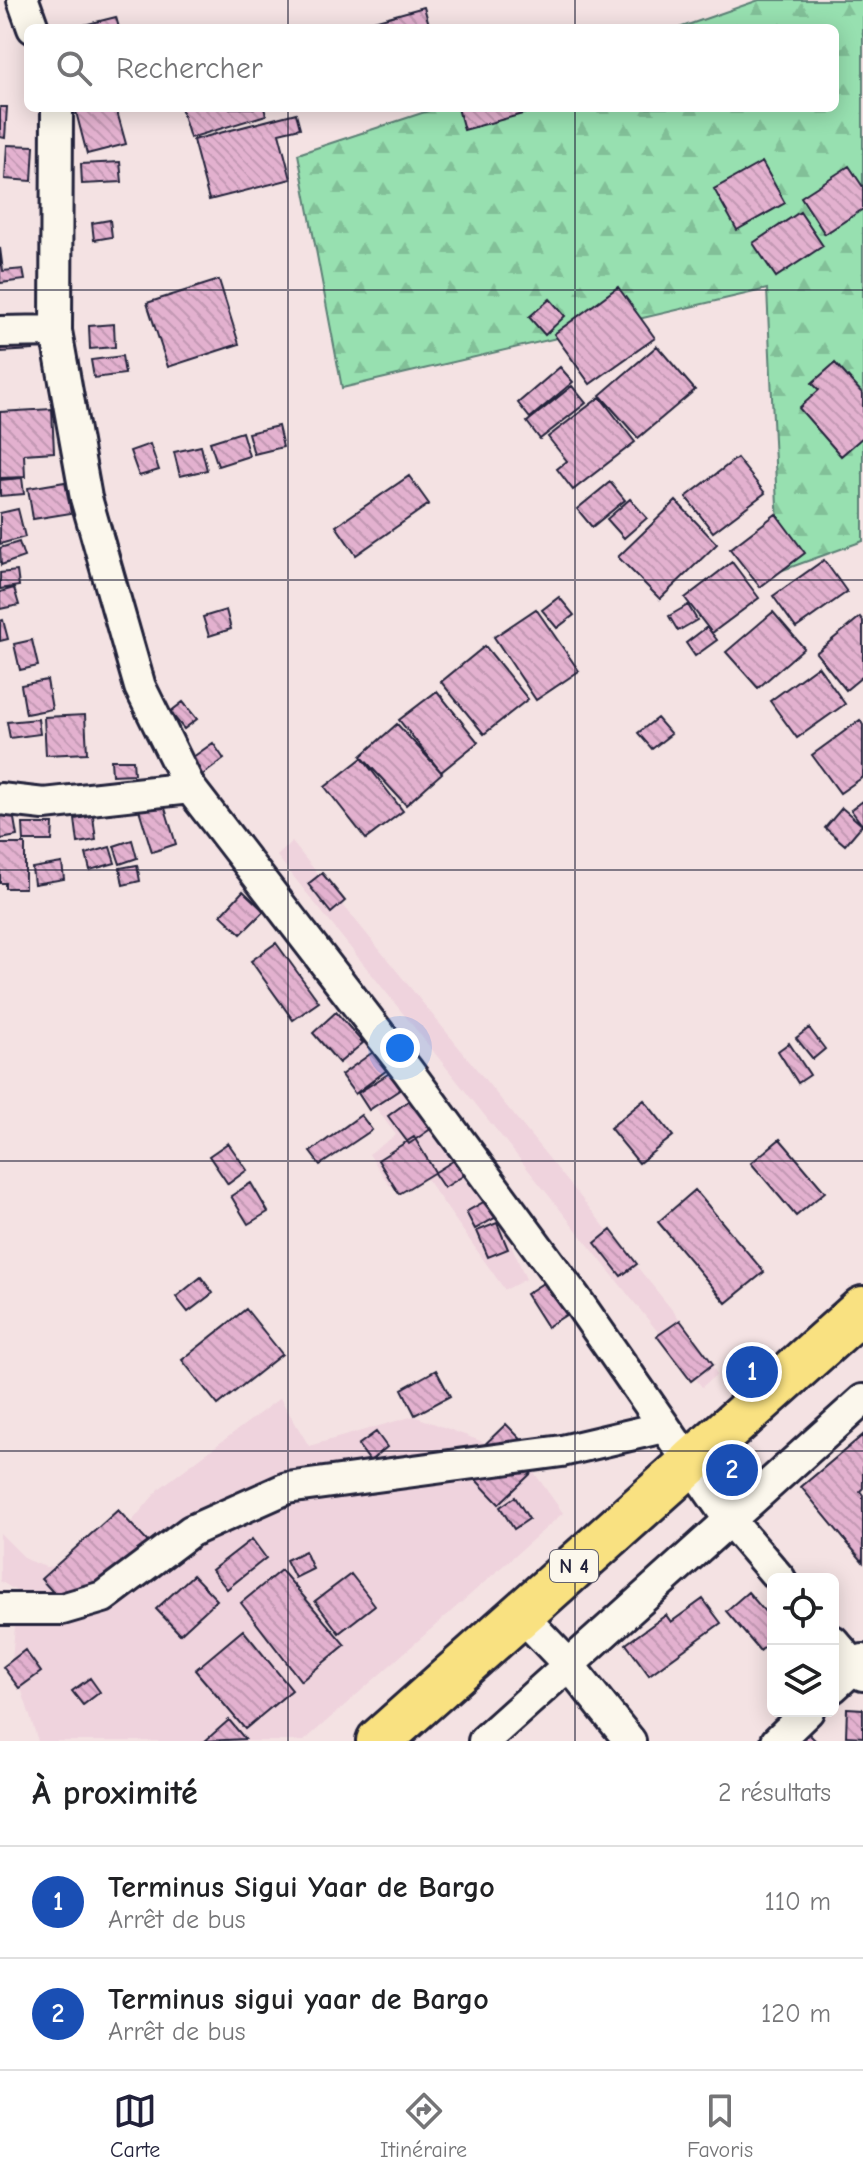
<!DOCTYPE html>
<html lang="fr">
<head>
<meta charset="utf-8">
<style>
  :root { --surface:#fff; --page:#f6f6f6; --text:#202124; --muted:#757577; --line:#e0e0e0; --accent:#22223b }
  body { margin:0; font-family:"Comic Neue",sans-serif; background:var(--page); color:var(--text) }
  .controls { position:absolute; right:24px; bottom:24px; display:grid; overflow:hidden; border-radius:12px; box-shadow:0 4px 20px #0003 }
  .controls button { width:72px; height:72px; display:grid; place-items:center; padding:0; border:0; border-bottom:2px solid var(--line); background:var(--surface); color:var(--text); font:40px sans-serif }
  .you { position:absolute; left:400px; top:1048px; width:28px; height:28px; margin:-20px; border:6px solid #fff; border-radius:50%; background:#1a73e8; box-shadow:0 0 0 12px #1a73e833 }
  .badge { display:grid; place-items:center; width:52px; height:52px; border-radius:50%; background:var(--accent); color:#fff; font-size:26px; font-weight:700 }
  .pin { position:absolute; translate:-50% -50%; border:4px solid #fff; box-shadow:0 2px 8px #0006 }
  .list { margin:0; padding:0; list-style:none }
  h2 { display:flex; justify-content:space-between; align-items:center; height:104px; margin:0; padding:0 32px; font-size:34px }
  h2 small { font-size:26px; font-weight:400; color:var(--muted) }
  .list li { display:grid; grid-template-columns:52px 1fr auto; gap:24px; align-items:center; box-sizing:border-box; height:112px; padding:0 32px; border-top:2px solid var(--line) }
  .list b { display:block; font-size:30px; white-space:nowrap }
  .list p { margin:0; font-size:26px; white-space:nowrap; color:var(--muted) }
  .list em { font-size:26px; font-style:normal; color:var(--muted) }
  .icon { flex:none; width:44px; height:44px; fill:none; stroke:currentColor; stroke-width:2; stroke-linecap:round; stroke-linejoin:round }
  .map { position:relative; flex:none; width:863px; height:1741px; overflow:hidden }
  .search { position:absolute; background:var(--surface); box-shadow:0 4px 20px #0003; left:24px; right:24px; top:24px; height:88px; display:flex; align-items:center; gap:20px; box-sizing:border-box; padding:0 28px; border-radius:12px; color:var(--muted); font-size:30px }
  .sheet { height:328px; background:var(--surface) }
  nav { display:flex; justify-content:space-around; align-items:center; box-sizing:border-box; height:112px; border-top:2px solid var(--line); background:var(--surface); font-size:22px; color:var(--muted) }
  nav a { display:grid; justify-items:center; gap:4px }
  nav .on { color:var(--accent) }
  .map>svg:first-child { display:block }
  .built { fill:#efd3dd }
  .forest { fill:url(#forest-firs); stroke:#5c8176; stroke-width:2 }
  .building { fill:url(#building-back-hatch); stroke:#22223b; stroke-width:2 }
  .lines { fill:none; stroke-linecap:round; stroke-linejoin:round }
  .street-casing { stroke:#22223b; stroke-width:36 }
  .highway-casing { stroke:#22223b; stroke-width:50 }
  .street { stroke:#fbf7ec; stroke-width:30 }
  .highway { stroke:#f9e181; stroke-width:44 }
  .grid { fill:none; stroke:#22223b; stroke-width:2; stroke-opacity:0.55 }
  .labels { text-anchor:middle; stroke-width:6; stroke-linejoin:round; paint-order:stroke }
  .shield { fill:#fbf7ec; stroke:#636270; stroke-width:2 }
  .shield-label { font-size:20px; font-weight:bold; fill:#22223b }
</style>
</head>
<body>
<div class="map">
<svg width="863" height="1741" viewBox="0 0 863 1741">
  <defs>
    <pattern id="forest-firs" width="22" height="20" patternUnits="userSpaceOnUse" patternTransform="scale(2)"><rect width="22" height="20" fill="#97e0b0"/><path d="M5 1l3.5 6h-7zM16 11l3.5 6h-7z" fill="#82c098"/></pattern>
    <pattern id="building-back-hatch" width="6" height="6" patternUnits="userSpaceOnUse" patternTransform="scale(2)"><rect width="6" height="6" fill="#e3b1cf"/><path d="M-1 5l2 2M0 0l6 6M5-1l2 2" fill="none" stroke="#c298b3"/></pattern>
  </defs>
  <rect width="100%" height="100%" fill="#f4e2e3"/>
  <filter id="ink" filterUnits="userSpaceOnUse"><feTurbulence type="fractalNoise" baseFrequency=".0125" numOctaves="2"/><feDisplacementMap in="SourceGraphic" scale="16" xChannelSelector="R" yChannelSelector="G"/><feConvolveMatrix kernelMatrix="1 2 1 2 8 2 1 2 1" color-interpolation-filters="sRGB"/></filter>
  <g filter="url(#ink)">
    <path class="built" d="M 292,842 L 699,1343 L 717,1374 L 702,1387 L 277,856 Z
      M 364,1027 L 488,1191 L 526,1279 L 505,1290 L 420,1170 L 390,1186 L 369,1154 L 396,1135 L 335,1053 Z
      M 280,1398 L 309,1446 L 414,1416 L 523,1457 L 563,1513 L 304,1741 L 38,1741 L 12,1660 L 18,1592 L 0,1581 L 0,1533 L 27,1560 L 46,1567 L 72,1564 L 115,1541 L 160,1488 Z"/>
    <path class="forest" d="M 759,0 L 863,0 L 863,541 L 780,571 L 767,289 L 342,388 L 298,154 L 437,108 L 835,108 L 835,28 L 679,28 Z"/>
    <path class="building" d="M 424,7 L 430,28 L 364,28 L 363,24 Z
      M 116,17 L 119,28 L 72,28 Z
      M 0,107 L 7,107 L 5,138 L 0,137 Z
      M 75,108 L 116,108 L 126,144 L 87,154 Z
      M 181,108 L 264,108 L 266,115 L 190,138 Z
      M 458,108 L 541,108 L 541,109 L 464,130 Z
      M 296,113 L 300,128 L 279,133 L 291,179 L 209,200 L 193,140 Z
      M 7,145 L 34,146 L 32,181 L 5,179 Z
      M 120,162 L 122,182 L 82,184 L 81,164 Z
      M 762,162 L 785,203 L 737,230 L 714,189 Z
      M 849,166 L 863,187 L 863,209 L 825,234 L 801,197 Z
      M 800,212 L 823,246 L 776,277 L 753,243 Z
      M 110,220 L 112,237 L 94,240 L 92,223 Z
      M 0,248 L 3,271 L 23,269 L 25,280 L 0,283 Z
      M 219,280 L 239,344 L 168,367 L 147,303 Z
      M 618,287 L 655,338 L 590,384 L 554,334 Z
      M 550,299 L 565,316 L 545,335 L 529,317 Z
      M 114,324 L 115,347 L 90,349 L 89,326 Z
      M 32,333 L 33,350 L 1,352 L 0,335 Z
      M 657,346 L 695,390 L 638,438 L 600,395 Z
      M 122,356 L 125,374 L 94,378 L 91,360 Z
      M 835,363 L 863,394 L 863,437 L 841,456 L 799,408 L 819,390 L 812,383 Z
      M 560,367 L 573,382 L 530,418 L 518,403 Z
      M 572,386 L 586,403 L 540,439 L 527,422 Z
      M 600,397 L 635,442 L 573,490 L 557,469 L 567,461 L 548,437 Z
      M 52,409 L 54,452 L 24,454 L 25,477 L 0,478 L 0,412 Z
      M 278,426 L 283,447 L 254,454 L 248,433 Z
      M 242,432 L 249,456 L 218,466 L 210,442 Z
      M 150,444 L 159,470 L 139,476 L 130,451 Z
      M 201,446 L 207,470 L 180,476 L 174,452 Z
      M 737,458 L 765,493 L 713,532 L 686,497 Z
      M 409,476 L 429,504 L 356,555 L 336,526 Z
      M 22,478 L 24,494 L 0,496 L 0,480 Z
      M 65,482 L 71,513 L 33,519 L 28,488 Z
      M 610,482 L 625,500 L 592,527 L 577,509 Z
      M 630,499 L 647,518 L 624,538 L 607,519 Z
      M 676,501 L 717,544 L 660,599 L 618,557 Z
      M 18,509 L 25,537 L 0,544 L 0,513 Z
      M 776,514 L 805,553 L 760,587 L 730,549 Z
      M 19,542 L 24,557 L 1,565 L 0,548 Z
      M 824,560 L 847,592 L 796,628 L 773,596 Z
      M 732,562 L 759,598 L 712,633 L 685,598 Z
      M 17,571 L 19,586 L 0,589 L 0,573 Z
      M 14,588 L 19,605 L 0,609 L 0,592 Z
      M 559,597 L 574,615 L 557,628 L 542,610 Z
      M 688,605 L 697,620 L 678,631 L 669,616 Z
      M 536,609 L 579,671 L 536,700 L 494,637 Z
      M 226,610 L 231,629 L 209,636 L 203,617 Z
      M 773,612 L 804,648 L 758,688 L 726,652 Z
      M 860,617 L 863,621 L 863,676 L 846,690 L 816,653 Z
      M 3,620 L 8,639 L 0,641 L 0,621 Z
      M 707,627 L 717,640 L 695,656 L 686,643 Z
      M 32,640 L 38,666 L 20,670 L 14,644 Z
      M 485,646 L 528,699 L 484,734 L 441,682 Z
      M 818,666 L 845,704 L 797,738 L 770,701 Z
      M 47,680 L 52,709 L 26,714 L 21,685 Z
      M 437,691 L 478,742 L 441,772 L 399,720 Z
      M 183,702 L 197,719 L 184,729 L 170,712 Z
      M 85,715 L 87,753 L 46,755 L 44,717 Z
      M 657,718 L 671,734 L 652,749 L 638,733 Z
      M 38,719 L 40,734 L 10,738 L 7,722 Z
      M 860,720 L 863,725 L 863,777 L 840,793 L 812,755 Z
      M 397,724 L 442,773 L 406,805 L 361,756 Z
      M 213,743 L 224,759 L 197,779 L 186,762 Z
      M 362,758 L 403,811 L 366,839 L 325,787 Z
      M 111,760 L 133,760 L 134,774 L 112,775 Z
      M 161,795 L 176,844 L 152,852 L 137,803 Z
      M 863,801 L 863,826 L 851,810 Z
      M 12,807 L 17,836 L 1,839 L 0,809 Z
      M 842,808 L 862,825 L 845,845 L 825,828 Z
      M 93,816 L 96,840 L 78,843 L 75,819 Z
      M 23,824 L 53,824 L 52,841 L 24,841 Z
      M 132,840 L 137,858 L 120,864 L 114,846 Z
      M 0,844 L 25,844 L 25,888 L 5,888 L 5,883 L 0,883 Z
      M 110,847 L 115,863 L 90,870 L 86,854 Z
      M 62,863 L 64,879 L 34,884 L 32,868 Z
      M 137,865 L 140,881 L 123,885 L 120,868 Z
      M 322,873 L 345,901 L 331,913 L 308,884 Z
      M 243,891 L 264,911 L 241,934 L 221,915 Z
      M 276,943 L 319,1002 L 293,1020 L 251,961 Z
      M 336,1012 L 363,1043 L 339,1063 L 313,1033 Z
      M 809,1028 L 825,1049 L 813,1059 L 796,1038 Z
      M 789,1043 L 810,1075 L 798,1083 L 778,1051 Z
      M 373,1052 L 387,1070 L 355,1094 L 341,1075 Z
      M 399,1067 L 410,1083 L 369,1110 L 358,1093 Z
      M 411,1099 L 432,1128 L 409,1144 L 388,1116 Z
      M 644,1100 L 673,1136 L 639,1163 L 610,1128 Z
      M 361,1115 L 372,1130 L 320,1165 L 310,1152 Z
      M 414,1137 L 435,1172 L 399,1194 L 378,1160 Z
      M 780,1139 L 825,1192 L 796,1216 L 751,1163 Z
      M 228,1143 L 247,1170 L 228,1184 L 209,1156 Z
      M 456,1159 L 466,1174 L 444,1188 L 434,1173 Z
      M 251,1183 L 268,1212 L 248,1224 L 231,1196 Z
      M 695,1190 L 764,1272 L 726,1303 L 658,1222 Z
      M 489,1199 L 498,1216 L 475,1229 L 466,1212 Z
      M 497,1223 L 508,1249 L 488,1257 L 477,1231 Z
      M 611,1230 L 637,1264 L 621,1276 L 595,1243 Z
      M 201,1277 L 213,1293 L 188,1312 L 176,1297 Z
      M 548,1280 L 569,1313 L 547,1327 L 526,1294 Z
      M 246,1309 L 282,1354 L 218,1405 L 182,1360 Z
      M 680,1320 L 713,1364 L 691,1381 L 657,1336 Z
      M 436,1370 L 450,1396 L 415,1415 L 402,1389 Z
      M 506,1424 L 543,1462 L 499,1504 L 476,1480 L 489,1468 L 475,1454 Z
      M 376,1432 L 387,1447 L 370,1461 L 358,1445 Z
      M 863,1435 L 863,1488 L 860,1491 L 863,1495 L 863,1562 L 801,1487 Z
      M 515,1497 L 529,1519 L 514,1529 L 500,1507 Z
      M 118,1510 L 156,1551 L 90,1610 L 62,1602 L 41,1579 Z
      M 252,1539 L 266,1558 L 227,1589 L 212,1570 Z
      M 305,1551 L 313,1569 L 295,1578 L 286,1560 Z
      M 281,1570 L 345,1645 L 301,1681 L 241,1603 Z
      M 351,1574 L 375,1605 L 339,1633 L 315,1601 Z
      M 193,1575 L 217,1600 L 180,1634 L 156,1609 Z
      M 748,1592 L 773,1621 L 773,1640 L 760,1651 L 726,1611 Z
      M 703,1599 L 721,1623 L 649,1675 L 626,1644 L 666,1615 L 671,1622 Z
      M 243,1630 L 292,1690 L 245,1729 L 195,1670 Z
      M 25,1650 L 41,1672 L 19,1688 L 3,1667 Z
      M 90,1678 L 100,1692 L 83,1705 L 72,1691 Z
      M 847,1708 L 863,1709 L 863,1737 L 846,1736 Z
      M 229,1720 L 245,1739 L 205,1741 Z
      M 807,1732 L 816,1741 L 797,1741 Z"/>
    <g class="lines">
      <defs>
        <path id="street" d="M 23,0 L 33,28
          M 57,108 L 56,331 L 86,498 L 140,687 L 190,788 L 408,1071 L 576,1299 L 728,1518 L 780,1579
          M 0,332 L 56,331
          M 0,799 L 44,804 L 190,788
          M 0,1609 L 62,1609 L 103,1597 L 191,1531 L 287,1488 L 562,1451 L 664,1427
          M 520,1614 L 568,1664 L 630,1741
          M 833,1641 L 863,1675
          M 833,1687 L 863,1660
          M 484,1741 L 863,1400
          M 777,1741 L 808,1711"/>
        <path id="highway" d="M 379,1741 L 863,1309"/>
      </defs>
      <use href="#street" class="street-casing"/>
      <use href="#highway" class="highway-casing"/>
      <use href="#street" class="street"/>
      <use href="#highway" class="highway"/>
    </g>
  </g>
  <path class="grid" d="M 288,0 L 288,28M 575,0 L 575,28M 288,108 L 288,1741M 575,108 L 575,1741M 0,290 L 863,290M 0,580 L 863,580M 0,870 L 863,870M 0,1161 L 863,1161M 0,1451 L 863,1451"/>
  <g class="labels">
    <rect class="shield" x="550" y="1550" width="48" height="32" rx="6"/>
    <g class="shield-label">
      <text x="574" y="1573">N 4</text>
    </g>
  </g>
</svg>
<div class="controls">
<button><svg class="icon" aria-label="locate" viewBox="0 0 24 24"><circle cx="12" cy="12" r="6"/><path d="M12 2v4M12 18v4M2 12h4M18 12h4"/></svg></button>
<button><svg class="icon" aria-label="layers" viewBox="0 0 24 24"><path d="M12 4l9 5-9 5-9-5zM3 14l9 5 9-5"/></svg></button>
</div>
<div class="you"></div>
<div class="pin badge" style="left:752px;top:1372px;background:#1a4fb4">1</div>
<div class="pin badge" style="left:732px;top:1470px;background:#1a4fb4">2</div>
<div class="search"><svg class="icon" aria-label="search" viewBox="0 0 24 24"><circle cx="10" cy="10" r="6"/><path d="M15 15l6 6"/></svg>Rechercher</div>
</div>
<section class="sheet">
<h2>À proximité<small>2 résultats</small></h2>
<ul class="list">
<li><span class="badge" style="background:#1a4fb4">1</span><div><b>Terminus Sigui Yaar de Bargo</b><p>Arrêt de bus</p></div><em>110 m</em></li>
<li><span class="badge" style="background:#1a4fb4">2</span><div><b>Terminus sigui yaar de Bargo</b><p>Arrêt de bus</p></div><em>120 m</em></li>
</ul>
</section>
<nav>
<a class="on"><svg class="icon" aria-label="map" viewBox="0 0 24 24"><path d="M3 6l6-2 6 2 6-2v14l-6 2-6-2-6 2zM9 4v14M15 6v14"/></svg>Carte</a>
<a><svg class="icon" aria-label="directions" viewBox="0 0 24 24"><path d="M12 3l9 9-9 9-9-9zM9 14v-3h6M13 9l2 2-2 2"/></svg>Itinéraire</a>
<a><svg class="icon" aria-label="saved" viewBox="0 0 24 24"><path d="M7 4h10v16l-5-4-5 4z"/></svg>Favoris</a>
</nav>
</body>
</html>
